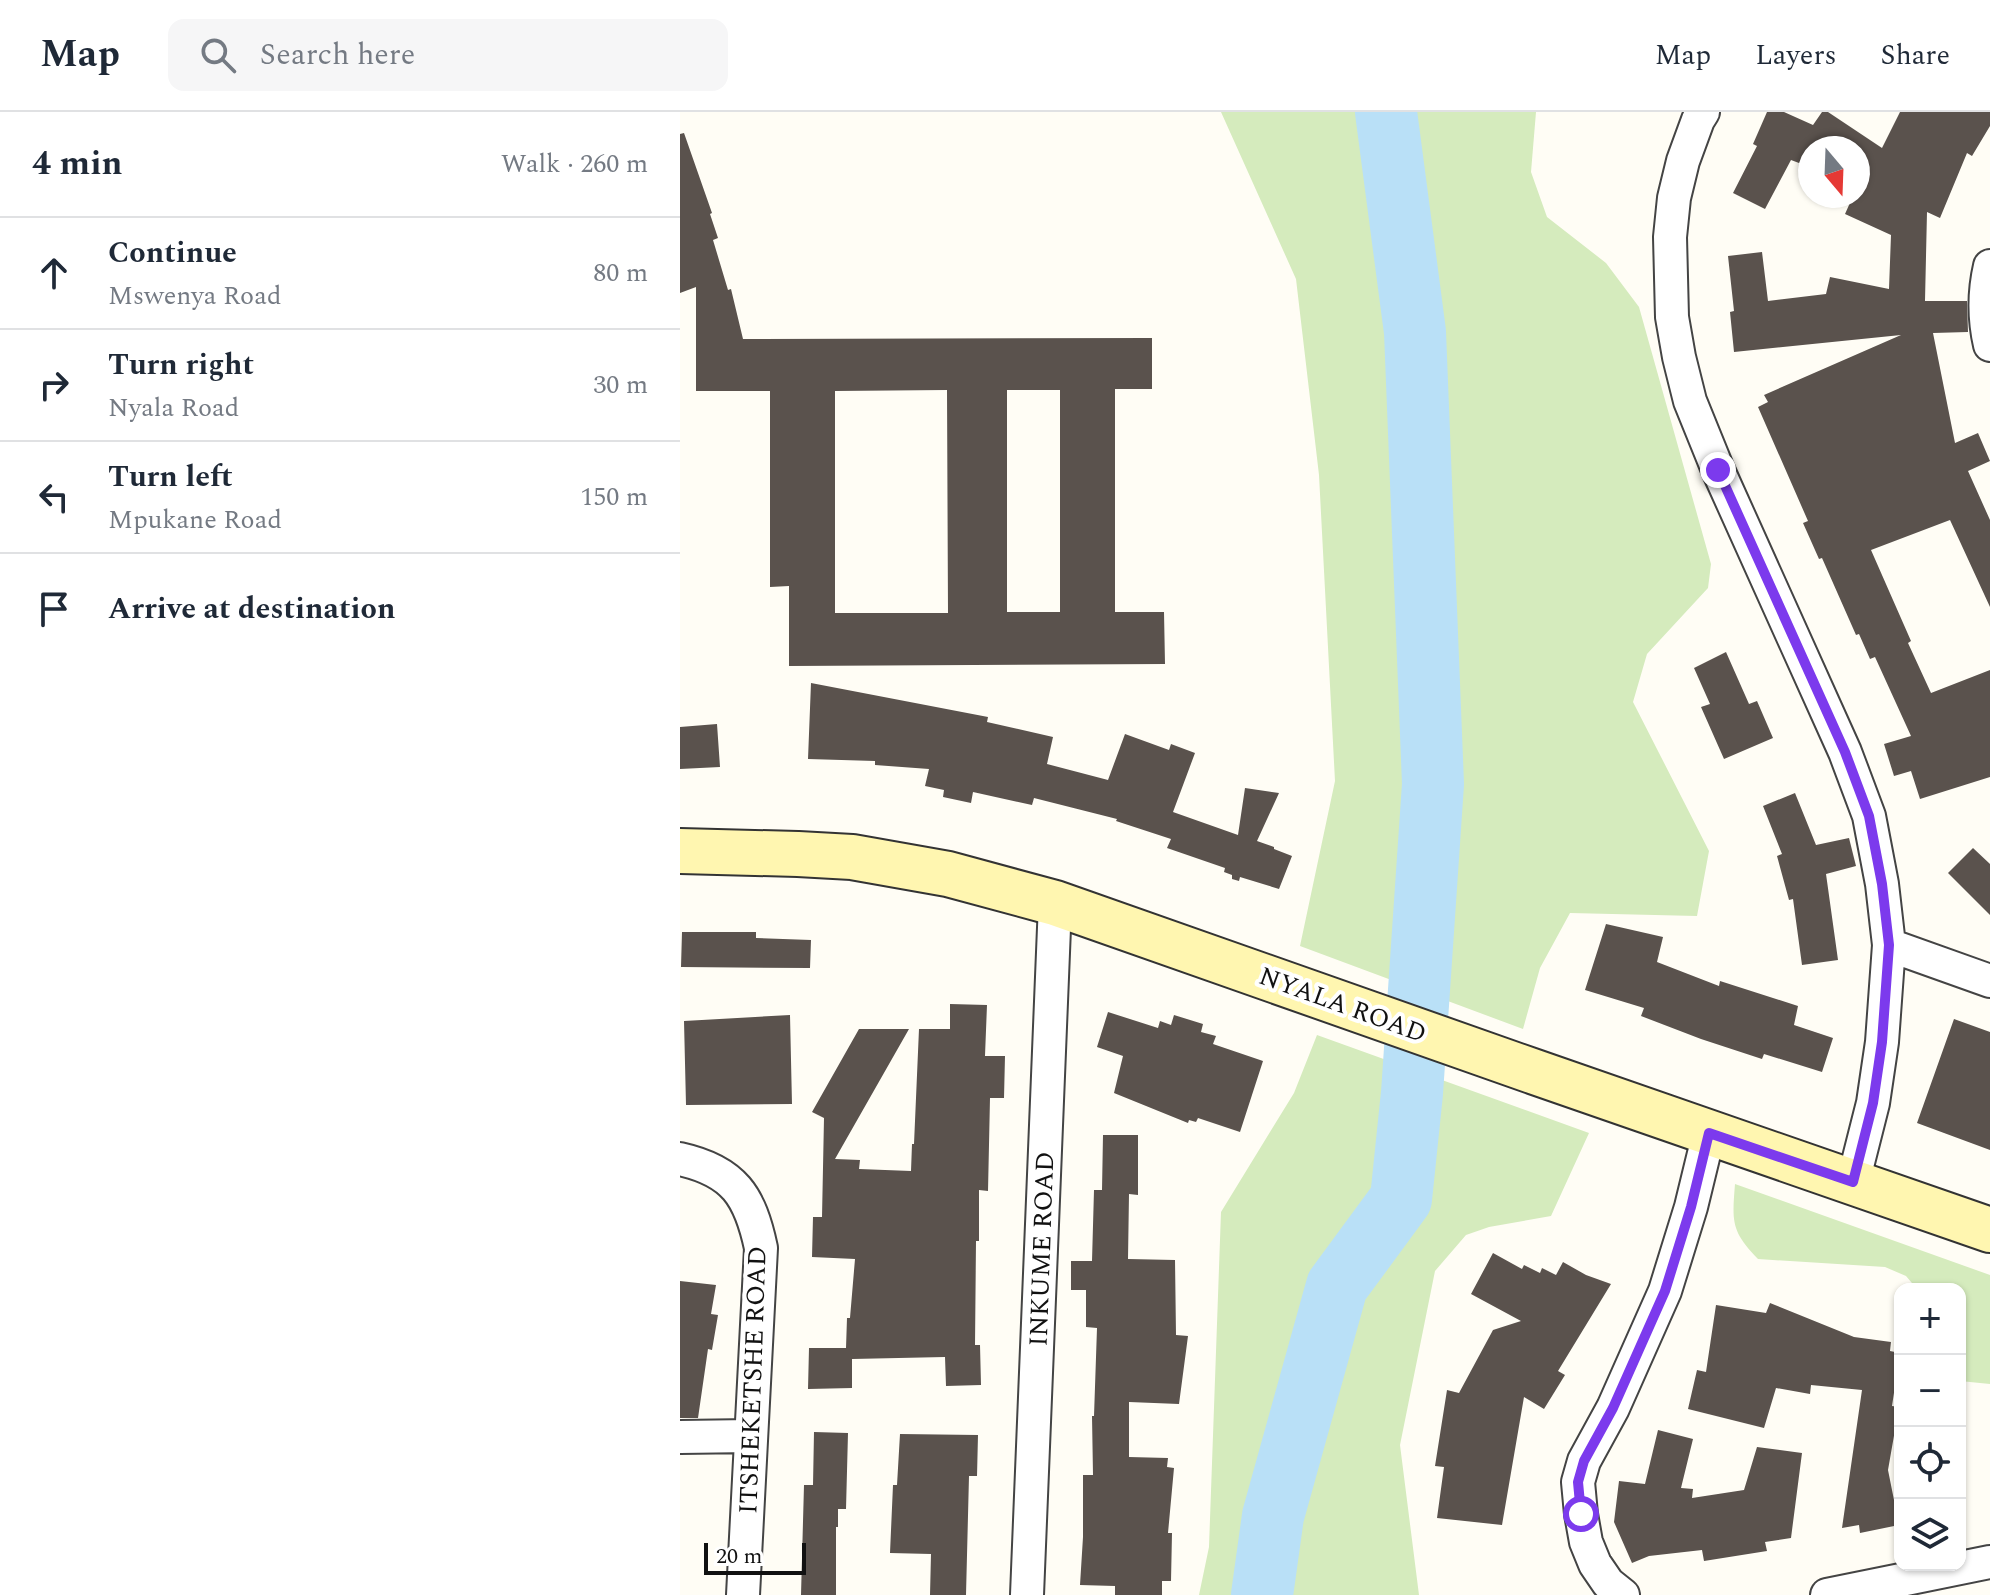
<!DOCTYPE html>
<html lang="en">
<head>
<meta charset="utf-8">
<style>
  :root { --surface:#fff; --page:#f6f6f7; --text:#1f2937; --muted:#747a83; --line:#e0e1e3 }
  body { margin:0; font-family:Spectral,serif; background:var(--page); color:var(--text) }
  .controls { position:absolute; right:24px; bottom:24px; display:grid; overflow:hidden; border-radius:16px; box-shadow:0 2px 6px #0004 }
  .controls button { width:72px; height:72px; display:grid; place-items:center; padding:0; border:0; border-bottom:2px solid var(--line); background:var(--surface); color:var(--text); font:40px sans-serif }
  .compass { position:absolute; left:1118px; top:24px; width:72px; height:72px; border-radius:50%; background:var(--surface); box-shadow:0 2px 6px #0004; rotate:161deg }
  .scale { position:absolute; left:24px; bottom:20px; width:102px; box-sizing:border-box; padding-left:8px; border:4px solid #111; border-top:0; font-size:22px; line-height:28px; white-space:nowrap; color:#111; -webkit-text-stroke:6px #fff; paint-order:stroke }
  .stop { position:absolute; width:24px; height:24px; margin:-18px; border:6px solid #7c3aed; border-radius:50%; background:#fff }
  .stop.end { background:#7c3aed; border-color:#fff; box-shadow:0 2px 8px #0008 }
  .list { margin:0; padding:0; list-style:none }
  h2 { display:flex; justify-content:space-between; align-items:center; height:104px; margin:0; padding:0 32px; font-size:34px }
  h2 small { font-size:26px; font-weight:400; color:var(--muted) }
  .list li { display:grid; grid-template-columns:52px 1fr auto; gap:24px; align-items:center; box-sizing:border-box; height:112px; padding:0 32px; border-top:2px solid var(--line) }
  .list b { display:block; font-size:30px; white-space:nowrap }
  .list p { margin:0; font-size:26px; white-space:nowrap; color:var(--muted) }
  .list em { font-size:26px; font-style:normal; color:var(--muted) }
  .icon { flex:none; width:44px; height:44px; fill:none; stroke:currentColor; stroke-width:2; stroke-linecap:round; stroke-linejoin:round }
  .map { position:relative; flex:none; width:1310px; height:1483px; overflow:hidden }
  header { display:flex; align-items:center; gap:48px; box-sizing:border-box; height:112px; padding:0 40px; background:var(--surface); border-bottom:2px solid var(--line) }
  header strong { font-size:38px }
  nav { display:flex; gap:44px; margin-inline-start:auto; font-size:28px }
  .search { width:560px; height:72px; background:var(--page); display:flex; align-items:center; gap:20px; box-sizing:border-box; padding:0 28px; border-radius:16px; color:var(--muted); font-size:30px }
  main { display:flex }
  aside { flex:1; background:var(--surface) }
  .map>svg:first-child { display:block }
  .grass { fill:#d5ebbd }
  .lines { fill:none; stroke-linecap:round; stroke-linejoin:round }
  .river { stroke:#b9e0f7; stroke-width:62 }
  .building { fill:#5a524d; fill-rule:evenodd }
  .street-casing { stroke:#444; stroke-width:36 }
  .secondary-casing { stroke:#333; stroke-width:48 }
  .street { stroke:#fff; stroke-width:32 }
  .secondary { stroke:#fff6b0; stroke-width:44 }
  .route { stroke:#7c3aed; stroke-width:10 }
  .labels { text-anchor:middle; stroke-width:8; stroke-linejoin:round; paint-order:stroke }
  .street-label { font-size:26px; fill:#111; stroke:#fff }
</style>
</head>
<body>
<header>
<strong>Map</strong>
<div class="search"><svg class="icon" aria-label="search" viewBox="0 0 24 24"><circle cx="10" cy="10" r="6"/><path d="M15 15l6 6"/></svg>Search here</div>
<nav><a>Map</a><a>Layers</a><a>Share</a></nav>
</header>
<main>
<aside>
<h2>4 min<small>Walk · 260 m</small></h2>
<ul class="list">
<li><svg class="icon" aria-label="ahead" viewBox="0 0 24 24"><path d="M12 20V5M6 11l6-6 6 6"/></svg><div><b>Continue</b><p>Mswenya Road</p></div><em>80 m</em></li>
<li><svg class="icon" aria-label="right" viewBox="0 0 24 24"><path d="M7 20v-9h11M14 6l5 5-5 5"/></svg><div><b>Turn right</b><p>Nyala Road</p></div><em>30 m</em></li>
<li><svg class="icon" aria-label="left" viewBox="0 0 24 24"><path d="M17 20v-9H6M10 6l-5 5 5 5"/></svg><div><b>Turn left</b><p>Mpukane Road</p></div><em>150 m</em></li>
<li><svg class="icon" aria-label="arrive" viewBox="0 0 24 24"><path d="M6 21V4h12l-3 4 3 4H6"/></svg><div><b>Arrive at destination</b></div></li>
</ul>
</aside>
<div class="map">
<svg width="1310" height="1483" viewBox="0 0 1310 1483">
  <rect width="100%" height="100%" fill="#fffdf5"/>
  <path class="grass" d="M 541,0 L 856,0 L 851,60 L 867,105 L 926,151 L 959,195 L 1031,452 L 1028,476 L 967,542 L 953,590 L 1029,739 L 1017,804 L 890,801 L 860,856 L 843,917 L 620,834 L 655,669 L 639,363 L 616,167 Z
    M 637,923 L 909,1021 L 871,1104 L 809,1115 L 786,1123 L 755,1159 L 720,1333 L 739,1483 L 519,1483 L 529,1435 L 541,1100 L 614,981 Z
    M 1055,1072 L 1310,1163 L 1310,1272 L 1280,1269 L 1280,1177 L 1237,1177 L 1226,1164 L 1205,1155 L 1078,1147 C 1051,1119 1052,1110 1055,1072 Z"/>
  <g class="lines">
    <path class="river" d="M 582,1483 L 593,1404 L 657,1174 L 721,1087 L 732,981 L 753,672 L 735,220 L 706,0"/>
  </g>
  <path class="building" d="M 1087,0 L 1104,0 L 1133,13 L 1142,0 L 1148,0 L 1202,36 L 1220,0 L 1310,0 L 1310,14 L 1292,44 L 1287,41 L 1260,106 L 1247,100 L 1245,189 L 1287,189 L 1288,220 L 1253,221 L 1275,331 L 1298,321 L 1310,349 L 1288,359 L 1310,408 L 1310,495 L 1270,408 L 1191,438 L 1231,529 L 1228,531 L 1251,581 L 1310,558 L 1310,665 L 1240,687 L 1231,659 L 1214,664 L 1204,632 L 1231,624 L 1195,545 L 1190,547 L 1179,522 L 1176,523 L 1142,446 L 1139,447 L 1123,411 L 1128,409 L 1078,295 L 1088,290 L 1084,283 L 1221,223 L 1054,240 L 1050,200 L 1054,199 L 1048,144 L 1082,140 L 1088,189 L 1146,182 L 1150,165 L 1209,177 L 1211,123 L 1165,102 L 1173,84 L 1178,84 L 1178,36 L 1130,36 L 1130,48 L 1127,54 L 1111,48 L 1085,97 L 1053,81 L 1077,34 L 1073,32 Z
    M 4,21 L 32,101 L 30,102 L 38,126 L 33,128 L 48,178 L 51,177 L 63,227 L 472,226 L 472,277 L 435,277 L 435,500 L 484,500 L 485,552 L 109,554 L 109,474 L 90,475 L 90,279 L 16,279 L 16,175 L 0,181 L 0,22 ZM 267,278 L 268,501 L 155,501 L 155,279 ZM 327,278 L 380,278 L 380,500 L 327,500 Z
    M 1046,540 L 1069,592 L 1077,589 L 1093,626 L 1044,647 L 1021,595 L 1030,592 L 1014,556 Z
    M 131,571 L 308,605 L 307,610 L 373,625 L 367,652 L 428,668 L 445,622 L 489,638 L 491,632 L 515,641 L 493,700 L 558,723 L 565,676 L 599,681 L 577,729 L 594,735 L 594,737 L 612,744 L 599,777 L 560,765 L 559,769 L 552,767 L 552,763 L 544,760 L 545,756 L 487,736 L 491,727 L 436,709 L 437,707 L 354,686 L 352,693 L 293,680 L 291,691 L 263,685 L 264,678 L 245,674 L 249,657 L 195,653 L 195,649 L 128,647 Z
    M 37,612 L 40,655 L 0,657 L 0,615 Z
    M 1115,681 L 1136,733 L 1169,726 L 1176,754 L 1146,762 L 1158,848 L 1122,853 L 1113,787 L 1109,788 L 1097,744 L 1102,742 L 1083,694 Z
    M 1293,736 L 1310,752 L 1310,803 L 1268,761 Z
    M 926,812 L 983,825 L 977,850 L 1039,874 L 1040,869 L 1118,894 L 1114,913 L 1153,926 L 1142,960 L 1084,942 L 1082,947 L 1021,927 L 961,904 L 964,896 L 905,878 Z
    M 2,820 L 76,820 L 76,826 L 131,828 L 130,856 L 1,855 Z
    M 270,892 L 307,893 L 305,944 L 325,944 L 324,986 L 310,986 L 308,1079 L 299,1078 L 299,1129 L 296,1129 L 295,1233 L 300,1233 L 301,1273 L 266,1274 L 265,1245 L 172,1247 L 172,1276 L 128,1277 L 129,1236 L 166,1236 L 167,1206 L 170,1206 L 175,1147 L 132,1145 L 133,1105 L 142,1105 L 144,1006 L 132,1000 L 179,917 L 229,917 L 155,1047 L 180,1048 L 179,1057 L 231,1059 L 232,1032 L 234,1032 L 239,917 L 270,917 Z
    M 428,900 L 478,916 L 480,909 L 491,913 L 494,903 L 523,912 L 521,920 L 536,924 L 533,932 L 583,949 L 560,1020 L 518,1006 L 516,1010 L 509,1008 L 508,1011 L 434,981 L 443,944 L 417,935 Z
    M 110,903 L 112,992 L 6,993 L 4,909 Z
    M 1274,907 L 1310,920 L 1310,1038 L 1237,1011 Z
    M 423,1023 L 458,1023 L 458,1083 L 449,1082 L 448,1147 L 495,1148 L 496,1223 L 508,1224 L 499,1292 L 449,1290 L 449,1345 L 488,1346 L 487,1355 L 494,1356 L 488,1421 L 492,1421 L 491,1469 L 482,1469 L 482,1483 L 435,1483 L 435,1474 L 400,1473 L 403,1425 L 403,1363 L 413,1363 L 412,1304 L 414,1304 L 417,1216 L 406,1215 L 406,1178 L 391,1178 L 391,1149 L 412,1149 L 414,1078 L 422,1078 Z
    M 813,1141 L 842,1157 L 844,1153 L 860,1161 L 862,1156 L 876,1163 L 883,1150 L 906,1163 L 931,1172 L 878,1259 L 885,1263 L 864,1297 L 844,1285 L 822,1413 L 757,1406 L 764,1355 L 755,1354 L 767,1278 L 779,1281 L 813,1218 L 841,1209 L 791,1182 Z
    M 0,1169 L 36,1173 L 31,1202 L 38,1203 L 32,1238 L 28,1237 L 18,1306 L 0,1306 Z
    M 1090,1191 L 1174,1225 L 1211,1230 L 1210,1239 L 1220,1241 L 1212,1294 L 1219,1295 L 1208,1358 L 1219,1413 L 1180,1421 L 1179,1413 L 1162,1416 L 1182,1278 L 1131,1273 L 1130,1282 L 1096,1276 L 1084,1316 L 1008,1297 L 1017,1258 L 1026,1260 L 1036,1193 L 1086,1201 Z
    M 978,1318 L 1013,1327 L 1001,1376 L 1013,1377 L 1012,1386 L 1064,1378 L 1077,1335 L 1122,1341 L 1111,1426 L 1085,1430 L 1087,1439 L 1024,1449 L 1022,1438 L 969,1444 L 952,1451 L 934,1410 L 939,1369 L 965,1372 Z
    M 134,1320 L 168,1321 L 166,1397 L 158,1397 L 158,1415 L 156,1415 L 156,1483 L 121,1483 L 124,1373 L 133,1373 Z
    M 220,1322 L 298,1323 L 297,1364 L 289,1364 L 286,1483 L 250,1483 L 251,1442 L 210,1441 L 213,1373 L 217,1373 Z"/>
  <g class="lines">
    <defs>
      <path id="street" d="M 1023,0 L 1018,8 L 1003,49 L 994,86 L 990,125 L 992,205 L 999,245 L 1010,289 L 1038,358 L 1165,640 L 1189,704 L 1202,772 L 1209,833 L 1202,930 L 1193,991 L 1173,1070
        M 1310,154 C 1304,180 1304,207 1310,233
        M 1209,833 L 1310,869
        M 0,1047 C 54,1059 70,1084 81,1136 L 63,1483
        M 0,1325 L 71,1324
        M 347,1483 L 375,791
        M 943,1483 L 928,1471 L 915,1452 L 906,1430 L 901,1402 L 898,1370 L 904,1349 L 933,1296 L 985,1179 L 1011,1095 L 1029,1021
        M 1147,1483 L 1310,1450"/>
      <path id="secondary" d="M 0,739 L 118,742 L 172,745 L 268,762 L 375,791 L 855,960 L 1310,1118"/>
    </defs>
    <use href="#street" class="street-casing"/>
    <use href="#secondary" class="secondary-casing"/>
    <use href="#street" class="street"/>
    <use href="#secondary" class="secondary"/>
  </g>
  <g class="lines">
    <path class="route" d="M 901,1402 L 898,1370 L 904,1349 L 933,1296 L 985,1179 L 1011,1095 L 1029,1021 L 1173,1070 L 1193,991 L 1202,930 L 1209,833 L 1202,772 L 1189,704 L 1165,640 L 1038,358"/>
  </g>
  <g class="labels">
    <g class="street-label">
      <text transform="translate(663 892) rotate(20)" y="9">NYALA ROAD</text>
      <text transform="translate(361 1137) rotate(-88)" y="9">INKUME ROAD</text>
      <text transform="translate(72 1268) rotate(-88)" y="9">ITSHEKETSHE ROAD</text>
    </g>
  </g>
</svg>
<div class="controls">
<button>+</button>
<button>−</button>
<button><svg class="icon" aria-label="locate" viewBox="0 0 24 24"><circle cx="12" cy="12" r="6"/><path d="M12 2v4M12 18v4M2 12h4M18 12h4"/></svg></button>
<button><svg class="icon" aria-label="layers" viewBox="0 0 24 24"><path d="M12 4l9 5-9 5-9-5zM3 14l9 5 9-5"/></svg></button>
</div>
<svg class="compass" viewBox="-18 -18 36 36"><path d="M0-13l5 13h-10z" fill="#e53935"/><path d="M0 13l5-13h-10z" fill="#747a83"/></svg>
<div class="scale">20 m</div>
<div class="stop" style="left:901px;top:1402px"></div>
<div class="stop end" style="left:1038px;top:358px"></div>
</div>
</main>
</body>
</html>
